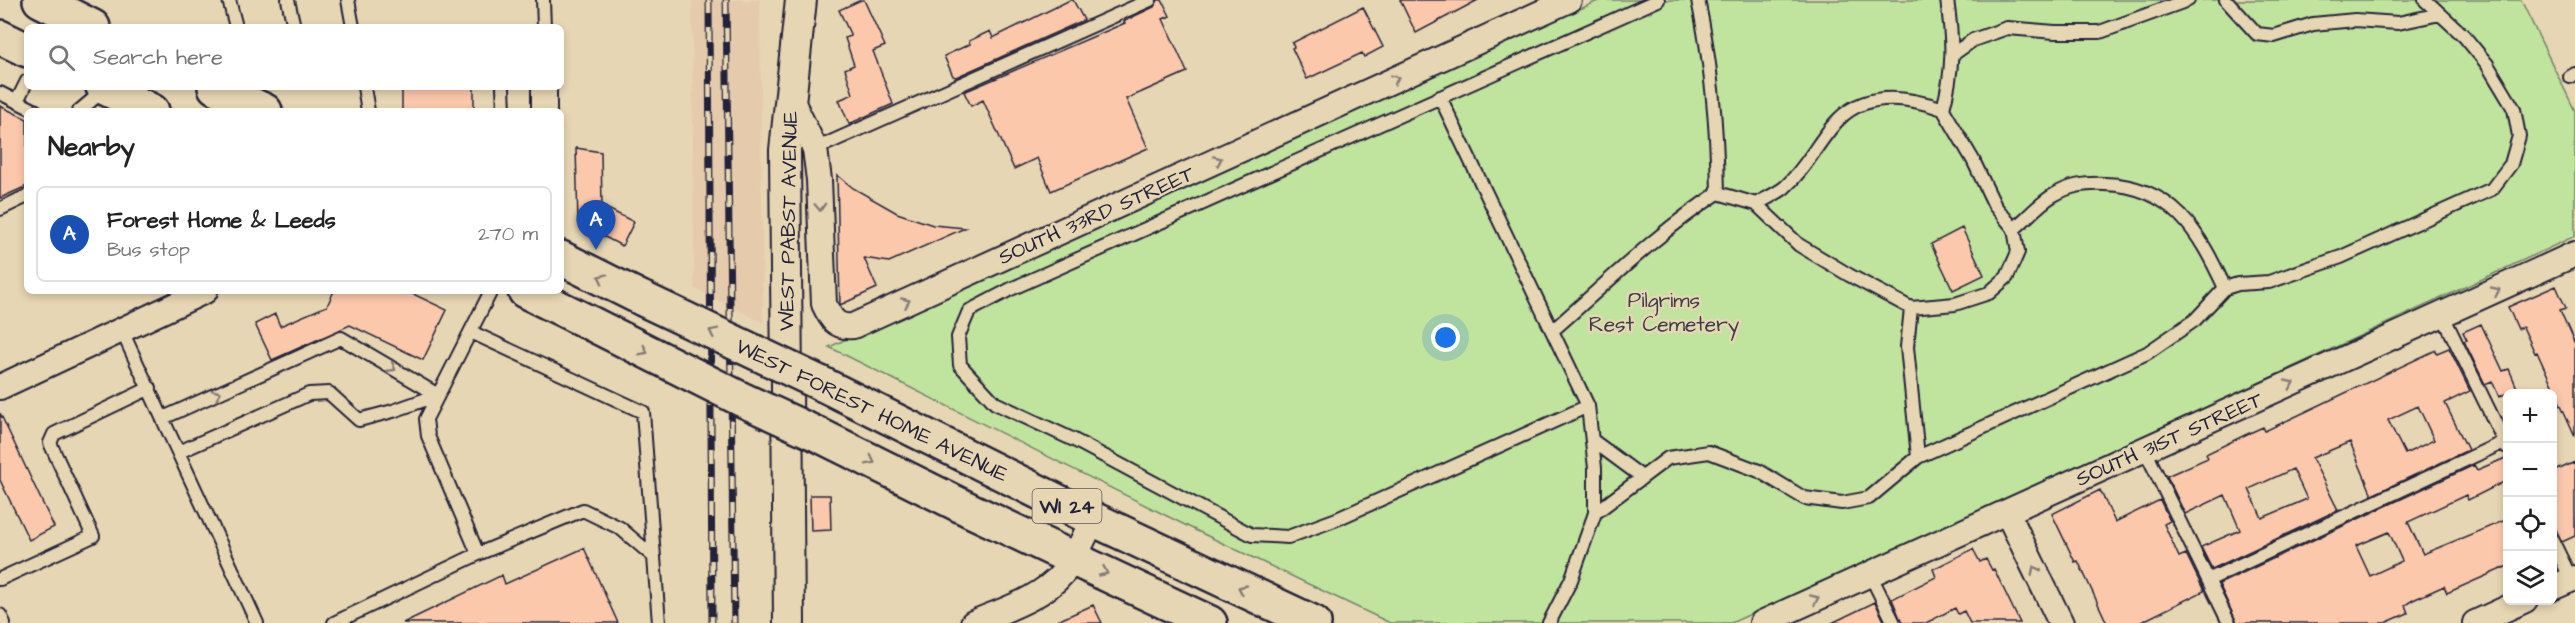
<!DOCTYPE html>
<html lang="en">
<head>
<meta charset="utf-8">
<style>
  :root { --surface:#fff; --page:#f2f2f2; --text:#222; --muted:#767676; --line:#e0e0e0; --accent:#db2777 }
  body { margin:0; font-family:"Architects Daughter",sans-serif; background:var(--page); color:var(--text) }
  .controls { position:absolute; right:18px; bottom:18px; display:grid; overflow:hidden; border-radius:9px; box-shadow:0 3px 9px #0003 }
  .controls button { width:54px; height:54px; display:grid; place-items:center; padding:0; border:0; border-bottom:2px solid var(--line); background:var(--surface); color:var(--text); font:30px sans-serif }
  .you { position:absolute; left:1446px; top:338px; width:21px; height:21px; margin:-15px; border:4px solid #fff; border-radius:50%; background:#1a73e8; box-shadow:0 0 0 9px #1a73e833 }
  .badge { display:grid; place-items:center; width:39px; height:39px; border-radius:50%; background:var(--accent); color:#fff; font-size:20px; font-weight:700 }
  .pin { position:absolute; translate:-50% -50px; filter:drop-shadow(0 2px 3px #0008) }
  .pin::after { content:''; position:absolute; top:32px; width:21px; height:18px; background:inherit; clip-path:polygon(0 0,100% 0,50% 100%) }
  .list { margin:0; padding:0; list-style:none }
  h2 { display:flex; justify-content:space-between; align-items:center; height:78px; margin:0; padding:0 24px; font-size:26px }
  h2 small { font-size:20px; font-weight:400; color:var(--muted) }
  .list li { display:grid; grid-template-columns:39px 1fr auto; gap:18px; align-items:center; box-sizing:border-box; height:96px; margin:0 12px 12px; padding:0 12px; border:2px solid var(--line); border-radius:9px }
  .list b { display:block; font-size:22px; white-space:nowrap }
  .list p { margin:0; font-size:20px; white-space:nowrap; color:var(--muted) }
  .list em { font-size:20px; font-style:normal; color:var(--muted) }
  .icon { flex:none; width:33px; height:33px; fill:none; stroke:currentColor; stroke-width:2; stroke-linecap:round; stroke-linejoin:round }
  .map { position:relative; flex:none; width:2575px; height:623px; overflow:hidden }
  .search { position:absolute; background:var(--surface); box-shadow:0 3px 9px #0003; left:24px; top:24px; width:540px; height:66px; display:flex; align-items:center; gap:15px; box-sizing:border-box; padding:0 21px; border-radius:9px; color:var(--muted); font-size:22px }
  .panel { position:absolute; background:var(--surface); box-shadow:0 3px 9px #0003; left:24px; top:108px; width:540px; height:186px; border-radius:9px }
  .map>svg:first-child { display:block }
  .built { fill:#e5cbac }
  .green { fill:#c0e39d; stroke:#71826c; stroke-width:1.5 }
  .building { fill:#fcc8ac; stroke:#22223b; stroke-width:1.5; fill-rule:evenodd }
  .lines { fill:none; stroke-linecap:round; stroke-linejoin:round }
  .service-casing { stroke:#22223b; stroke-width:16 }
  .minor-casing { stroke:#22223b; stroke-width:28 }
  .tertiary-casing { stroke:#22223b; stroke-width:34 }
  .primary-casing { stroke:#22223b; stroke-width:38 }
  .service { stroke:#e7d6b3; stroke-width:12 }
  .minor { stroke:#e7d6b3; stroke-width:24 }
  .tertiary { stroke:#e7d6b3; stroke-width:30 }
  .primary { stroke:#e7d6b3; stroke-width:33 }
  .rail-casing { stroke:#22223b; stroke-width:7 }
  .rail { stroke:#e7d6b3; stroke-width:4.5; stroke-dasharray:14; stroke-linecap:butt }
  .primary-bridge-casing { stroke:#22223b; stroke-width:38; stroke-linecap:butt }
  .primary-bridge { stroke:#e7d6b3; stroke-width:33 }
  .oneway { stroke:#847c77 }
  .labels { text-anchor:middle; stroke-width:5; stroke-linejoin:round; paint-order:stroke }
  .shield { fill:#e7d6b3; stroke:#5d585f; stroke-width:1.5 }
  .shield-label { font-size:20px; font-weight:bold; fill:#22223b }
  .street-label { font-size:21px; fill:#22223b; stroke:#e7d6b3 }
  .park-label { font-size:21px; fill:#3a3f4a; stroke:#e7d6b3 }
</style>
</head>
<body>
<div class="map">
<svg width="2575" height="623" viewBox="0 0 2575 623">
  <rect width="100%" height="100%" fill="#e7d6b3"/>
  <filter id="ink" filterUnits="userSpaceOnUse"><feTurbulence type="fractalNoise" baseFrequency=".0167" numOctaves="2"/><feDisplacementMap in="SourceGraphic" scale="12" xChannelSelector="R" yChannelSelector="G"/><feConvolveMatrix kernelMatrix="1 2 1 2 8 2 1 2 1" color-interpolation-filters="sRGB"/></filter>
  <g filter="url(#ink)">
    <path class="built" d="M 692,0 L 760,0 L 763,323 L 694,288 Z"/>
    <path class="green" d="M 1600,0 L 2521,0 L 2575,111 L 2575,236 L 2211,405 L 1731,623 L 1390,623 L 1195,530 L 829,347 Z"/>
    <path class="building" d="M 861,0 L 864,0 L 885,46 L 873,51 L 893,104 L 849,124 L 839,100 L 853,94 L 845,69 L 854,65 L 845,38 L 851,36 L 839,10 Z
      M 1070,0 L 1073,0 L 1084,20 L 956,77 L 953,76 L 944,56 L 970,44 L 969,41 L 990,31 L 993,38 Z
      M 1158,0 L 1162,0 L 1170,16 L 1163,19 L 1187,72 L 1126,99 L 1148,148 L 1051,191 L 1037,158 L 1014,169 L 983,100 L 971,106 L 964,92 L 1125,23 L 1124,21 L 1154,7 Z
      M 1400,0 L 1478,0 L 1416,33 Z
      M 1363,7 L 1383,47 L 1364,57 L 1362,53 L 1307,79 L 1292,48 L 1294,47 L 1292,43 Z
      M 402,87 L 474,87 L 474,111 L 402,111 Z
      M 0,106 L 27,119 L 27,186 L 0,198 Z
      M 576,148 L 601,152 L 602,206 L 634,222 L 622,246 L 578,223 Z
      M 837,175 L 853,188 L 897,213 L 933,225 L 965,228 L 889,262 L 864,258 L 877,288 L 840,305 Z
      M 1962,228 L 1984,275 L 1953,290 L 1931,244 Z
      M 2556,286 L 2566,308 L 2560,310 L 2575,344 L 2575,436 L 2537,352 L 2535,353 L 2523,327 L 2518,329 L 2508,307 Z
      M 334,291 L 407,291 L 447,310 L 423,360 L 350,325 L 272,360 L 255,324 L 275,314 L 280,326 L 327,306 Z
      M 2481,324 L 2503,371 L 2509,369 L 2517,388 L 2499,397 L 2492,381 L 2485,384 L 2464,341 L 2467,340 L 2463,332 Z
      M 2449,348 L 2470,391 L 2445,403 L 2468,450 L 2372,495 L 2350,442 L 2312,458 L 2338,510 L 2212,569 L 2201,547 L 2240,530 L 2225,495 L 2185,514 L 2167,476 L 2208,458 L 2206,454 L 2243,436 L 2263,427 L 2265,431 L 2436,350 L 2437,353 ZM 2418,406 L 2434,440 L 2405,454 L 2388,420 ZM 2293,469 L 2307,499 L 2262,518 L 2249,489 Z
      M 0,413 L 54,527 L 29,540 L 0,480 Z
      M 2508,457 L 2508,480 L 2468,500 L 2466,495 L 2408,522 L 2423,554 L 2508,519 L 2508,566 L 2447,593 L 2444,586 L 2413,600 L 2405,605 L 2408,613 L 2385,623 L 2237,623 L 2219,584 L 2474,465 L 2477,470 ZM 2389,532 L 2402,561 L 2370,576 L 2356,546 Z
      M 2575,462 L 2575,536 L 2562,542 L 2553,523 L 2553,472 Z
      M 2100,490 L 2115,522 L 2160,500 L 2170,521 L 2164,524 L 2179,557 L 2186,554 L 2204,591 L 2139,623 L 2107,623 L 2078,561 L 2075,562 L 2052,514 Z
      M 810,495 L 830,495 L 831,530 L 811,531 Z
      M 584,548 L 618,623 L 403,623 L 502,575 L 505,584 Z
      M 1973,549 L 1980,562 L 1986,559 L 1992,570 L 1994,569 L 2020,623 L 1970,623 L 1964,611 L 1958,614 L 1955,608 L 1926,623 L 1902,623 L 1892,599 L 1936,577 L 1933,569 Z
      M 1875,602 L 1885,623 L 1832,623 Z
      M 1093,605 L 1102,623 L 1053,623 Z"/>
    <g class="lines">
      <defs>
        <path id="service" d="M 229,0 L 236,27
          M 288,0 L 294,27
          M 348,0 L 353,27
          M 543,0 L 544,27
          M 2226,0 L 2257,34 L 2274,36 L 2313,24 L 2355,20 L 2398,23 L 2440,14
          M 1952,55 L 1973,40 L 2007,28 L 2055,32 L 2100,32 L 2188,0
          M 2570,77 L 2575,74
          M 364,87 L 368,111
          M 503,87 L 504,111
          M 0,93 L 36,111
          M 1440,97 L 1588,406 L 1595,468 L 1595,513
          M 17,101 L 27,81
          M 79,111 L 104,90
          M 815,149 L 1150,0
          M 1718,193 L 1756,204 C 1765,199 1776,194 1784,188 C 1807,168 1819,139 1839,119 C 1867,91 1909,97 1943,109 C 1954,68 1953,41 1947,0
          M 1756,204 L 1799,245 L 1849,275 L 1911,308 L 1955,304 L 1989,293 L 2007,277 L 2018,252 L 2014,229 L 1995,206 L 1973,160 L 1943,109
          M 0,209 L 27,196
          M 2014,229 C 2027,218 2039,204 2052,196 C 2070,185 2085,183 2105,184 C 2173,186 2199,232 2225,288
          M 1911,308 L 1907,347 L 1918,457
          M 2443,316 L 2507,447
          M 122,331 L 257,623
          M 1552,331 C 1607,283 1657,233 1718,193 C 1717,127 1712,65 1698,0
          M 471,332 L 643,412 L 659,623
          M 1588,406 L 1337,519 L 1288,537 L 1252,535 L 1074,440 L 995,403 L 960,365 L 958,337 L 969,311 L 1011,289 L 1658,0
          M 163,418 L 341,338 L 438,395
          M 1592,440 L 1642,477
          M 2145,450 L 2229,623
          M 179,452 L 309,394 L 329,393 L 359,420 L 393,411 L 438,395
          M 2552,540 L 2573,583
          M 478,554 L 583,510 L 620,528 L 654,557
          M 1870,574 L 1894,623
          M 0,579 L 93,536 L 50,443 L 54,434 L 150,388
          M 2208,580 L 2504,442
          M 0,615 L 4,623
          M 334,623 L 478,554 L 428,436 L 426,419 L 491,291
          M 1549,623 L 1571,580 L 1595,513 L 1668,458 L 1709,452 L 1759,471 L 1804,498 L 1842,503 L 1869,498 L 1918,457 L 2147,353 L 2195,320 L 2225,288 L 2238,284 L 2269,282 L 2341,257 L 2492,189 L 2511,164 L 2519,136 L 2514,109 L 2487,64 L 2464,36 L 2425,0"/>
        <path id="minor" d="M 544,87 L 544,111
          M 791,99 L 815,149 L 819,180 L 824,304 C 831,319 836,328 853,326 L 1569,0
          M 0,387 L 205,291
          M 2007,512 L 2061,623
          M 2552,588 L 2575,578
          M 973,623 C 1003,610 1041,599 1063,573 C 1076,557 1084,538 1093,519
          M 1762,623 L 2575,254
          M 2475,623 L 2525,600"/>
        <path id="tertiary" d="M 789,623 L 785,150 L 801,0"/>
        <path id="primary" d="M 40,0 L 93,27
          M 0,37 L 27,50
          M 103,87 L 152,111
          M 215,87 L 265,111
          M 561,258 L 643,299
          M 525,291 L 592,324
          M 822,384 L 1093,519 L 1314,623
          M 819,435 L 972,511 L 1210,623"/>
      </defs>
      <use href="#service" class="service-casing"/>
      <use href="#minor" class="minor-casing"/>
      <use href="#tertiary" class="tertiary-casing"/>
      <use href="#primary" class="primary-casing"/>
      <use href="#service" class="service"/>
      <use href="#minor" class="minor"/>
      <use href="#tertiary" class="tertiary"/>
      <use href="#primary" class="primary"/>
      <defs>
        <path id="rail" d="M 709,0 L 712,623
          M 726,0 L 734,623"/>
      </defs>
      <use href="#rail" class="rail-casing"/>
      <use href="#rail" class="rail"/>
      <defs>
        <path id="primary-bridge" d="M 643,299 L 822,384
          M 592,324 L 741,399 L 819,435"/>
      </defs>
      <use href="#primary-bridge" class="primary-bridge-casing"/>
      <use href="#primary-bridge" class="primary-bridge"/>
    </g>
    <defs><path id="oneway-chevron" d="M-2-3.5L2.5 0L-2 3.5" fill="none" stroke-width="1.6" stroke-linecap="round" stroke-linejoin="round" transform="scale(1.5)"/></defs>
    <g class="oneway">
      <use href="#oneway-chevron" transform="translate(1395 79) rotate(-24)"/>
      <use href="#oneway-chevron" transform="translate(1218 160) rotate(-24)"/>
      <use href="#oneway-chevron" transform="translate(820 207) rotate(88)"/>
      <use href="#oneway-chevron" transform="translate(602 278) rotate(-154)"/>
      <use href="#oneway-chevron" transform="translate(2496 291) rotate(-25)"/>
      <use href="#oneway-chevron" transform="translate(906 302) rotate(-24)"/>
      <use href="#oneway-chevron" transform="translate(713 332) rotate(-154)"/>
      <use href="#oneway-chevron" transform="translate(644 351) rotate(27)"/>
      <use href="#oneway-chevron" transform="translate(392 368) rotate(31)"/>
      <use href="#oneway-chevron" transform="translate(2290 384) rotate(-24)"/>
      <use href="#oneway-chevron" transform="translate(217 394) rotate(-24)"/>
      <use href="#oneway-chevron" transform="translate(871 461) rotate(27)"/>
      <use href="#oneway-chevron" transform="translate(2035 570) rotate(-116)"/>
      <use href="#oneway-chevron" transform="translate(1104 572) rotate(25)"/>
      <use href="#oneway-chevron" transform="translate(1242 589) rotate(-155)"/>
      <use href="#oneway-chevron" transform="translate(1815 599) rotate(-24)"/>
    </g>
  </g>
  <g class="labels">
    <rect class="shield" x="1032.5" y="489" width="69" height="34" rx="4.5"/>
    <g class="shield-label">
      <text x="1067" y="513">WI 24</text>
    </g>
    <g class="street-label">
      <text transform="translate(1096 215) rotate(-24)" y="7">SOUTH 33RD STREET</text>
      <text transform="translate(788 221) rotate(-89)" y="7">WEST PABST AVENUE</text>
      <text transform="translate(872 410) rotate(26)" y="7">WEST FOREST HOME AVENUE</text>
      <text transform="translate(2169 439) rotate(-24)" y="7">SOUTH 31ST STREET</text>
    </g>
    <g class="park-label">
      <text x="1664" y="307">Pilgrims<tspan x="1664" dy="24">Rest Cemetery</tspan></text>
    </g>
  </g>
</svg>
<div class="controls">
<button>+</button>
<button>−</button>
<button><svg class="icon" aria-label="locate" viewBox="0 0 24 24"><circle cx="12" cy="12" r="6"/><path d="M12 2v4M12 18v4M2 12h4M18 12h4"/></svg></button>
<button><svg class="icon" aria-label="layers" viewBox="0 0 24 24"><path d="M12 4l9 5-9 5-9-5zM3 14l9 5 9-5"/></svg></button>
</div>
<div class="you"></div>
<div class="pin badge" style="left:596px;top:250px;background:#1a4fb4">A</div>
<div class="search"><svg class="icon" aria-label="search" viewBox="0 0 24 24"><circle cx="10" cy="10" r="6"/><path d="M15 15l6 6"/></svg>Search here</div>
<section class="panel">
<h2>Nearby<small></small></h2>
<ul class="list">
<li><span class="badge" style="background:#1a4fb4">A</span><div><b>Forest Home &amp; Leeds</b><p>Bus stop</p></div><em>270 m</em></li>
</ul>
</section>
</div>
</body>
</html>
